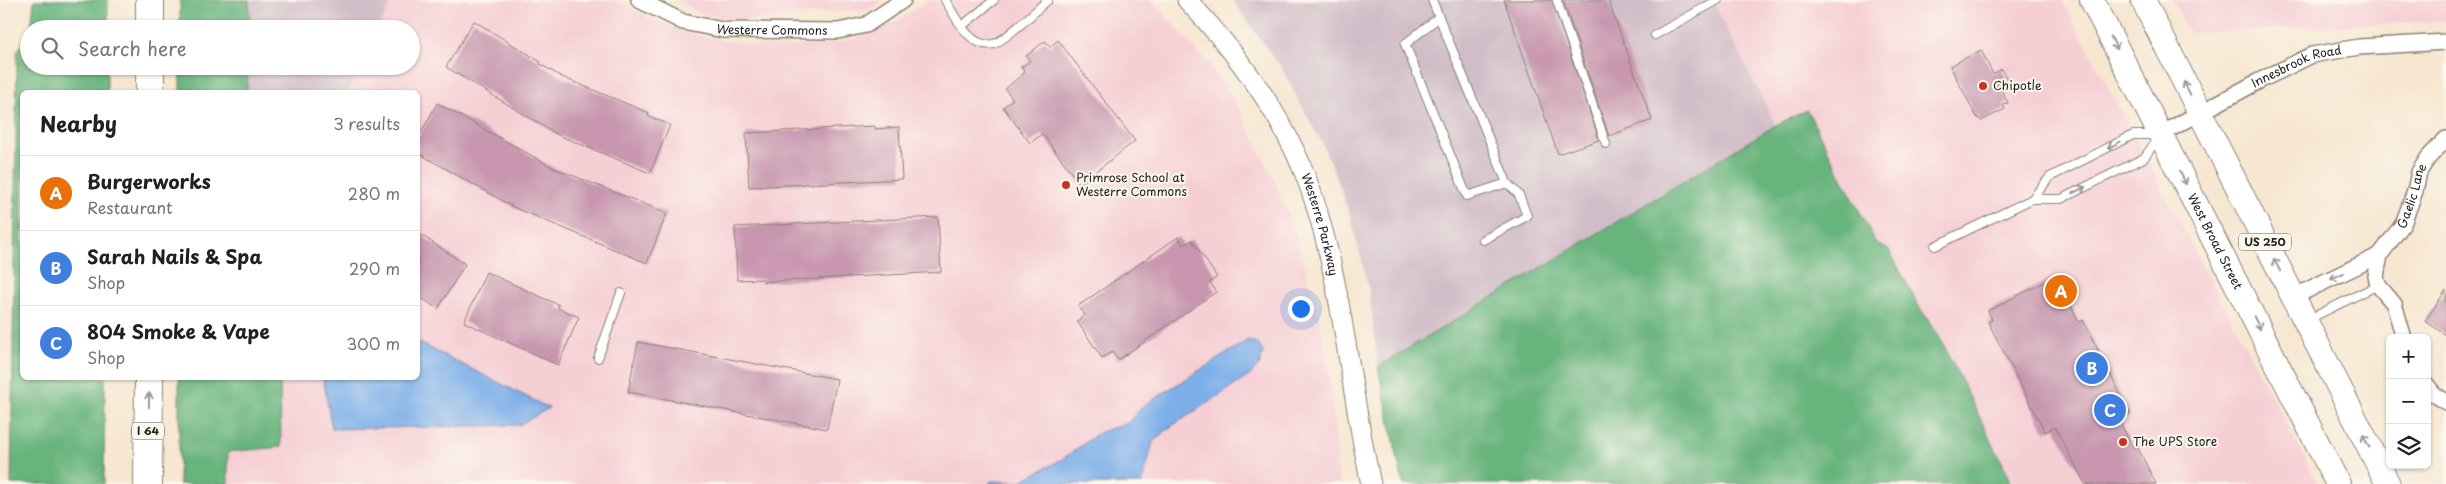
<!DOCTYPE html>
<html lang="en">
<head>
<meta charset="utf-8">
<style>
  :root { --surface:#fff; --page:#f2f2f2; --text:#202124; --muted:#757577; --line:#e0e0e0; --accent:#c8321e }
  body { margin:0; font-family:"Playpen Sans",sans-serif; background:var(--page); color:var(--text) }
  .controls { position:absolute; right:15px; bottom:15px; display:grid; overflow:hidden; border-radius:8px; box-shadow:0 1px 4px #0004 }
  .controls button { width:45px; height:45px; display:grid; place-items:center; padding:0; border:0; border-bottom:1px solid var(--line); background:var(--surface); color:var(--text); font:25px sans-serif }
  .you { position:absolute; left:1300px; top:308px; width:18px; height:18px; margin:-12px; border:4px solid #fff; border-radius:50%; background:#1a73e8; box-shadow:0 0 0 8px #1a73e833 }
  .badge { display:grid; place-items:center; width:32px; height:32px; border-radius:50%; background:var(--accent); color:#fff; font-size:16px; font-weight:700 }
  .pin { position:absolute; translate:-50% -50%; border:2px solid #fff; box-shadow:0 1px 5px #0006 }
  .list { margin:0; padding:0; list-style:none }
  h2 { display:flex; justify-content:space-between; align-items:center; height:65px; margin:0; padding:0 20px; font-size:21px }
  h2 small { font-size:16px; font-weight:400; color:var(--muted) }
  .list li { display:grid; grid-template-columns:32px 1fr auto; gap:15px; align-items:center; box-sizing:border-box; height:75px; padding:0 20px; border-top:1px solid var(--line) }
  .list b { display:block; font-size:19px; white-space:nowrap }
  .list p { margin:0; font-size:16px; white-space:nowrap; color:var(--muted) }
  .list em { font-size:16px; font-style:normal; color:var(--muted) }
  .icon { flex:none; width:28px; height:28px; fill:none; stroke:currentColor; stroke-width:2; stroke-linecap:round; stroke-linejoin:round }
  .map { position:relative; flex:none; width:2446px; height:484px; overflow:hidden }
  .search { position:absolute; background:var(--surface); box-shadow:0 1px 4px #0004; left:20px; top:20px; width:400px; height:55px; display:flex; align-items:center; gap:12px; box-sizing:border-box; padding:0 18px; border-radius:28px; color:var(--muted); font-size:19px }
  .panel { position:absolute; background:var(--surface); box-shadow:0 1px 4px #0004; left:20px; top:90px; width:400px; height:290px; border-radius:8px }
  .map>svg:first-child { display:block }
  .built { fill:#f6cfd5 }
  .industrial { fill:#d1bdc8 }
  .forest { fill:#68b47d; stroke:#42684c }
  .water { fill:#7dafe9; stroke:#4c6682 }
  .building { fill:#c896af }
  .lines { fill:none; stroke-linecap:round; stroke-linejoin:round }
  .service-casing { stroke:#8a8176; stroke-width:10 }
  .minor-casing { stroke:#8a8176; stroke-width:18 }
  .tertiary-casing { stroke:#8a8176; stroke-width:21 }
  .primary-casing { stroke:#8a8176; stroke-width:26 }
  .motorway-casing { stroke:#8a8176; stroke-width:30 }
  .service { stroke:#fff; stroke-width:8 }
  .minor { stroke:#fff; stroke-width:15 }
  .tertiary { stroke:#fff; stroke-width:19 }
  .primary { stroke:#fff; stroke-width:24 }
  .motorway { stroke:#fff; stroke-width:28 }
  .oneway { stroke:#999 }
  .poi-dot { fill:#c8321e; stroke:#fbf7ec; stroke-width:2 }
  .labels { text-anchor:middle; stroke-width:4; stroke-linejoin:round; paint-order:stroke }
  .shield { fill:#fbf7ec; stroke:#5f5e5a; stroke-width:1 }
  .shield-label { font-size:11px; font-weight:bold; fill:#1c1c1c }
  .street-label { font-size:12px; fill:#1c1c1c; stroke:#fbf7ec }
  .poi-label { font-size:12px; fill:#1c1c1c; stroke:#fbf7ec; text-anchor:start }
</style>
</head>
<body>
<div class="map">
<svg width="2446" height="484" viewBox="0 0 2446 484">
  <rect width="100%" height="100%" fill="#fbf7ec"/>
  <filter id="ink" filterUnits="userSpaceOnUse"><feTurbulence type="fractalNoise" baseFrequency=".02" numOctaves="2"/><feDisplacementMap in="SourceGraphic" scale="10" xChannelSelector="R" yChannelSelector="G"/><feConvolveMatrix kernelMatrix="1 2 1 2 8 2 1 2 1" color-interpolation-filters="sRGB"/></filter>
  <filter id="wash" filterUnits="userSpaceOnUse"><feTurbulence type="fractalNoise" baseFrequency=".0096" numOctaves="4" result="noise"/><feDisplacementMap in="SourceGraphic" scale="20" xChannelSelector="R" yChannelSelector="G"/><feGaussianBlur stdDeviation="1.12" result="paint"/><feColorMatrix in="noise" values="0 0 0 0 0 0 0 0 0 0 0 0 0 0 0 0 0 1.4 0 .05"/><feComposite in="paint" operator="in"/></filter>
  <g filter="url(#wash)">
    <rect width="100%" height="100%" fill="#f7e6d0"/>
    <path class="built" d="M 393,0 L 614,0 L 652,20 L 697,35 L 723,41 L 777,47 L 830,44 L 857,38 L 896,22 L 929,0 L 1151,0 L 1210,65 L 1237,104 L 1278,189 L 1295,233 L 1318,312 L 1332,393 L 1338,476 L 1340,484 L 228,484 L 228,452 L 281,447 L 280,378 L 418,378 L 418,92 L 348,92 L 359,66 L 411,66 L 411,29 L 377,29 Z
      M 676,0 L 882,0 L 871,9 L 742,20 L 702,14 Z
      M 1712,0 L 2062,0 L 2318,484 L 2000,484 L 1807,110 L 1776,125 Z
      M 2172,0 L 2446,0 L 2446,21 L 2189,33 Z"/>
    <path class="industrial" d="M 249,0 L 393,0 L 377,29 L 249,29 Z
      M 1232,0 L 1712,0 L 1776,125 L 1378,367 L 1369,290 L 1350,215 L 1337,178 L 1322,143 L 1282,69 Z
      M 248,66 L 359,66 L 348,92 L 247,92 Z"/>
    <path class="forest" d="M 34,0 L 108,0 L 108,29 L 31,29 Z
      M 180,0 L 249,0 L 249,29 L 180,29 Z
      M 29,32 L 29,66 L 107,66 L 107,92 L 22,92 L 22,378 L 105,378 L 104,484 L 11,484 L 17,52 Z
      M 180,66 L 248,66 L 247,92 L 180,92 Z
      M 1807,110 L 1876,243 L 1889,250 L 1918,305 L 1940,338 L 2009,476 L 2009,484 L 1403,484 L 1378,367 L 1776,125 Z
      M 179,378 L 280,378 L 281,447 L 228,452 L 228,484 L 179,484 Z"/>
    <path class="water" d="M 1248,340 L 1257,343 L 1263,352 L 1259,366 L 1249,376 L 1169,428 L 1153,442 L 1142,484 L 988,484 L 991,481 L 1019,482 L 1064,458 L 1100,432 L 1128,423 L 1143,406 Z
      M 418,342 L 549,408 L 519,425 L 332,429 L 323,378 L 418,378 Z"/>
    <g id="blocks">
      <path class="building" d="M 1504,0 L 1552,0 L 1599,140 L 1558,154 Z
        M 1563,0 L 1608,0 L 1652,120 L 1609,136 Z
        M 474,21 L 541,62 L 540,64 L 562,77 L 649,113 L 648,116 L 670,125 L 650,173 L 558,135 L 446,67 Z
        M 1058,40 L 1135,141 L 1080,184 L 1042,134 L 1030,143 L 1003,107 L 1013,99 L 1005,89 L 1025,72 L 1021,67 L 1030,61 L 1026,56 L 1045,41 L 1050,47 Z
        M 1981,50 L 1993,74 L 2001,69 L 2010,83 L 2001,89 L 2008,103 L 2003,105 L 2005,109 L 1981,121 L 1976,116 L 1950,66 Z
        M 437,103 L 554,168 L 667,213 L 647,263 L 515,208 L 418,153 L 418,138 Z
        M 875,126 L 875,129 L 899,127 L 902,179 L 749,187 L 746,133 Z
        M 938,217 L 941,272 L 763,282 L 763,279 L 737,280 L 735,227 Z
        M 418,233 L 465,264 L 438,309 L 418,296 Z
        M 1178,237 L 1183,245 L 1192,240 L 1217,277 L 1210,282 L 1216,292 L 1118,360 L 1112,352 L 1102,358 L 1077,321 L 1085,315 L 1078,306 Z
        M 486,272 L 559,305 L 558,308 L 579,317 L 558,365 L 464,322 Z
        M 2056,276 L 2079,322 L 2083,320 L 2130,414 L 2119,420 L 2133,448 L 2137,446 L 2156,484 L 2085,484 L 2055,427 L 2045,432 L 1988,322 L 1992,320 L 1988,311 Z
        M 2446,290 L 2446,335 L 2425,321 Z
        M 638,342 L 837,379 L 827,429 L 628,392 Z"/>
    </g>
  </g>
  <g filter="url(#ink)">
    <use href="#blocks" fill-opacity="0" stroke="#8a8176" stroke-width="1"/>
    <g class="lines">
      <defs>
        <path id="service" d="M 945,0 C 954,14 963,34 978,42 C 982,44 989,45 994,44 C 1007,39 1036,10 1048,0
          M 1432,0 L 1507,183 L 1519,195 L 1527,216 L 1483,240
          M 1557,1 L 1606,144
          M 1439,17 L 1405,44 L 1467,196 L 1507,183
          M 962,26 L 994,0
          M 1655,35 L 1718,0
          M 2032,199 L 2061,199 L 2144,158 L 2158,138
          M 1935,246 L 2032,199 L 2050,177 L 2133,135 L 2157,135
          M 2307,320 L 2378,285
          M 598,358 L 621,293"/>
        <g id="minor">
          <path id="s1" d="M 639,0 L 683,22 L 723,30 L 838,31 L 866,25 L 903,0"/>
          <path id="s2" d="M 2161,134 L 2259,81 L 2312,55 L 2359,47 L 2446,42"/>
          <path d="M 2293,297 L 2380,255"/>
          <path id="s3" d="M 2404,338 L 2394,304 L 2378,285 L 2376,276 L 2380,255 L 2403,224 L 2415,191 L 2419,172 L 2428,158 L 2446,139"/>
          <path d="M 2427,385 L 2434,394 L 2446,402"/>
        </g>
        <g id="tertiary">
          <path id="s4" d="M 1187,0 C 1238,54 1285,117 1310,188 C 1343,283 1349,386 1371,484"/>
        </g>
        <g id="primary">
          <path id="s5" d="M 2092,0 L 2338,484"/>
          <path d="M 2143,0 L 2388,484"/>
        </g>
        <path id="motorway" d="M 150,0 L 150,29
          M 150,92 L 150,66
          M 148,484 L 149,378"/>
      </defs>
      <use href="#service" class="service-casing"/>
      <use href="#minor" class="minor-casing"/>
      <use href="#tertiary" class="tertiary-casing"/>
      <use href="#primary" class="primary-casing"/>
      <use href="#motorway" class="motorway-casing"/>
      <use href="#service" class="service"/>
      <use href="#minor" class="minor"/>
      <use href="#tertiary" class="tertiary"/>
      <use href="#primary" class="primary"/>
      <use href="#motorway" class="motorway"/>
    </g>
    <defs><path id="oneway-shaft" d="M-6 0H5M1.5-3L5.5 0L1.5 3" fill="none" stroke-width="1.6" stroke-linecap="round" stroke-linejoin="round" transform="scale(1.25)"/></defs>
    <g class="oneway">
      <use href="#oneway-shaft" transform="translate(2114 43) rotate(63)"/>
      <use href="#oneway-shaft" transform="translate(2187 88) rotate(-117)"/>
      <use href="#oneway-shaft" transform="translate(2114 145) rotate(153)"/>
      <use href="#oneway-shaft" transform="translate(2183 178) rotate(63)"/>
      <use href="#oneway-shaft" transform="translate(2079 190) rotate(-26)"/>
      <use href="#oneway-shaft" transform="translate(2277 265) rotate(-117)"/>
      <use href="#oneway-shaft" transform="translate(2337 276) rotate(155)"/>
      <use href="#oneway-shaft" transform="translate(2257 323) rotate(63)"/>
      <use href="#oneway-shaft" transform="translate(149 400) rotate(-90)"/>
      <use href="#oneway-shaft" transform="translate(2366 441) rotate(-117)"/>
    </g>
  </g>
  <g class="poi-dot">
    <circle cx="1983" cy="86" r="5"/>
    <circle cx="1066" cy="185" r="5"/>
    <circle cx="2123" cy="442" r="5"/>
  </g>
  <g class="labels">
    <g class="shield">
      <rect x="2239" y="233.5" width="52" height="17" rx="4"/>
      <rect x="132" y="422.5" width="32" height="17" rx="4"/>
    </g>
    <g class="shield-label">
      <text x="2265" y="246">US 250</text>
      <text x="148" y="435">I 64</text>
    </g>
    <g class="street-label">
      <text dy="4" stroke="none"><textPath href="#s1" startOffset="139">Westerre Commons</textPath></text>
      <text dy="4" stroke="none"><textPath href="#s2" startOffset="152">Innesbrook Road</textPath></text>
      <text dy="4" stroke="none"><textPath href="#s3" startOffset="159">Gaelic Lane</textPath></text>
      <text dy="4" stroke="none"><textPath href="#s4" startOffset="264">Westerre Parkway</textPath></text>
      <text dy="4" stroke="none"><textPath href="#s5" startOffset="271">West Broad Street</textPath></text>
    </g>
    <g class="poi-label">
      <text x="1993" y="90">Chipotle</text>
      <text x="1076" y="182">Primrose School at<tspan x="1076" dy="14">Westerre Commons</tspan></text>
      <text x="2133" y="446">The UPS Store</text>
    </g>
  </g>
</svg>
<div class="controls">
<button>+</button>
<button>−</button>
<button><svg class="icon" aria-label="layers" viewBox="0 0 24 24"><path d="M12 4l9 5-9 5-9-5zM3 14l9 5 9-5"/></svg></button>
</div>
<div class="you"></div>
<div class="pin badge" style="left:2061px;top:291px;background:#e8710a">A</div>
<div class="pin badge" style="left:2092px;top:368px;background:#3f7fe0">B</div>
<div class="pin badge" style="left:2110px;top:410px;background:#3f7fe0">C</div>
<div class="search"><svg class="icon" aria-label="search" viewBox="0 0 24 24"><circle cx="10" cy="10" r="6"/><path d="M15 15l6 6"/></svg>Search here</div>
<section class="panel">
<h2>Nearby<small>3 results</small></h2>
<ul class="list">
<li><span class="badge" style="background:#e8710a">A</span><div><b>Burgerworks</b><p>Restaurant</p></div><em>280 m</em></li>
<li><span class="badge" style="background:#3f7fe0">B</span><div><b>Sarah Nails &amp; Spa</b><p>Shop</p></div><em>290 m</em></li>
<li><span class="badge" style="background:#3f7fe0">C</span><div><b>804 Smoke &amp; Vape</b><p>Shop</p></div><em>300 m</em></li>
</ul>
</section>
</div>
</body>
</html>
